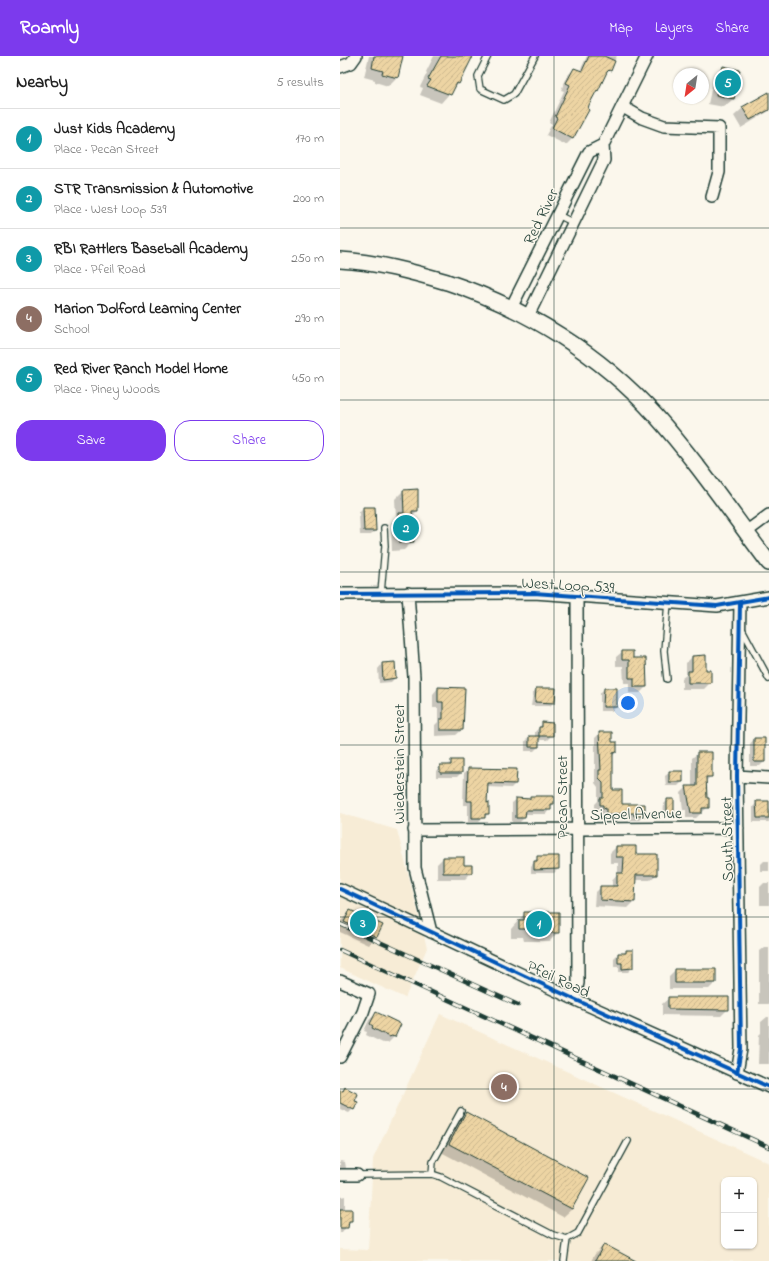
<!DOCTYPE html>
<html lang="en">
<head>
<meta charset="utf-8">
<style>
  :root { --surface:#fff; --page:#f6f6f6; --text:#222; --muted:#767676; --line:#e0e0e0; --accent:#7c3aed }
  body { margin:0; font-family:"Indie Flower",sans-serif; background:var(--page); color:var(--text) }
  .controls { position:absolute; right:12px; bottom:12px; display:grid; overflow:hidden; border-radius:8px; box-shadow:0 1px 3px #0004 }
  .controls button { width:36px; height:36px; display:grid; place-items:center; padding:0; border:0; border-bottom:1px solid var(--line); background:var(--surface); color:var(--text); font:20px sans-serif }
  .compass { position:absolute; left:333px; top:12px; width:36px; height:36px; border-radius:50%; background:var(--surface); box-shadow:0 1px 3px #0004; rotate:210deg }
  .you { position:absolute; left:288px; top:647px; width:14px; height:14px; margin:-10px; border:3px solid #fff; border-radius:50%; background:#1a73e8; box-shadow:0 0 0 6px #1a73e833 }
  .badge { display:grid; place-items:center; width:26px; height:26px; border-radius:50%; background:var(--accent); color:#fff; font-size:13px; font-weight:700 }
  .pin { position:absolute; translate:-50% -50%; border:2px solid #fff; box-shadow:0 1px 4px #0006 }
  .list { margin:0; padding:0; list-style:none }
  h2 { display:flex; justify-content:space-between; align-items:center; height:52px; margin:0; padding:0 16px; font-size:17px }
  h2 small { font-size:13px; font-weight:400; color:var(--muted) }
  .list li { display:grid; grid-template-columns:26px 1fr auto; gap:12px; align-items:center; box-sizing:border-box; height:60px; padding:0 16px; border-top:1px solid var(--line) }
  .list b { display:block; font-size:15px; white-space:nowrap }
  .list p { margin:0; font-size:13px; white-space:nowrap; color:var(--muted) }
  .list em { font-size:13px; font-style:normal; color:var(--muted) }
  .actions { display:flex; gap:8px; padding:12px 16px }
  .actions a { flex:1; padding:9px 0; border:1px solid var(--accent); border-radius:16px; text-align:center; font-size:14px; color:var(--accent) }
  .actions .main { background:var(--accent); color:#fff }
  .map { position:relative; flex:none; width:429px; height:1205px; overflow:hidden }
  header { display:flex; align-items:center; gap:24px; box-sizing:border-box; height:56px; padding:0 20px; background:var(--accent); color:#fff }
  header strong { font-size:19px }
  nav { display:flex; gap:22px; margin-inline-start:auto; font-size:14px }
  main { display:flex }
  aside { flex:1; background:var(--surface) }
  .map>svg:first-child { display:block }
  .built { fill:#f7ecd6; fill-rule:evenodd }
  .shadow { fill:#0003 }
  .building { fill:url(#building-hatch); stroke:#1f3d34 }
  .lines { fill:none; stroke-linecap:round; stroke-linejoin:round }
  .lane-casing { stroke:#1f3d34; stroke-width:8 }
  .street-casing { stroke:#1f3d34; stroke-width:14 }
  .secondary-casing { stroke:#1f3d34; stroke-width:18 }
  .lane { stroke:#fbf7ec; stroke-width:5.5 }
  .street { stroke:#fbf7ec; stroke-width:11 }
  .secondary { stroke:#fbf7ec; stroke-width:15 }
  .rail-casing { stroke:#1f3d34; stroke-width:4.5 }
  .rail { stroke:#fbf7ec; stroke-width:3; stroke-dasharray:9; stroke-linecap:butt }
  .cycleway-casing { stroke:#fbf7ec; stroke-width:6 }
  .cycleway { stroke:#0057b8; stroke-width:4 }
  .grid { fill:none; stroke:#1f3d34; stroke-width:1; stroke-opacity:0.55 }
  .labels { text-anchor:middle; stroke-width:3; stroke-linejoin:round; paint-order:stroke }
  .street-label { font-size:16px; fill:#1f3d34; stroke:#fbf7ec }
</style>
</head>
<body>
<header>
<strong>Roamly</strong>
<nav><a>Map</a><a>Layers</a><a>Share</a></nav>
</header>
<main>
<aside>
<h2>Nearby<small>5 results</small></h2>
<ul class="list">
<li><span class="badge" style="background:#0f9aa8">1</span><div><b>Just Kids Academy</b><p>Place · Pecan Street</p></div><em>170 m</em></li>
<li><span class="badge" style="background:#0f9aa8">2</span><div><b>STR Transmission &amp; Automotive</b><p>Place · West Loop 539</p></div><em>200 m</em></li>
<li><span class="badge" style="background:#0f9aa8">3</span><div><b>RBI Rattlers Baseball Academy</b><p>Place · Pfeil Road</p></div><em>250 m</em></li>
<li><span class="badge" style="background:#8d6e63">4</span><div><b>Marion Dolford Learning Center</b><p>School</p></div><em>290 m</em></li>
<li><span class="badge" style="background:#0f9aa8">5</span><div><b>Red River Ranch Model Home</b><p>Place · Piney Woods</p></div><em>450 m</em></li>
</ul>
<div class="actions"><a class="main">Save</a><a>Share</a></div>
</aside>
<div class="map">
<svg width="429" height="1205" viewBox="0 0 429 1205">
  <defs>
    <pattern id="building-hatch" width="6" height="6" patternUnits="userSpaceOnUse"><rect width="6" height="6" fill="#edd4a3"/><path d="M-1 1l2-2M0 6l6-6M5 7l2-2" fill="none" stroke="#cbb78d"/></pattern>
  </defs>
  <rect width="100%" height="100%" fill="#fbf7ec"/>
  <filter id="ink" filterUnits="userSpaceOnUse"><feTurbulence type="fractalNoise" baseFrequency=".025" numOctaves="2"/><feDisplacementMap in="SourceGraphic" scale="8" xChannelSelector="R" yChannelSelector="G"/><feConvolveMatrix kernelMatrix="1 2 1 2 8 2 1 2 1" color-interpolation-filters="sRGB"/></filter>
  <g filter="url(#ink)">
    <path class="built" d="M 0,757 L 57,774 L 87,892 L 65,942 L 0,912 Z
      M 100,958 L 429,1107 L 429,1205 L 0,1205 L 0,1193 L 28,1194 L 33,1103 ZM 384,1124 L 414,1124 L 414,1190 L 384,1190 Z"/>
    <path class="shadow" d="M 29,0 L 62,0 L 57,21 L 48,30 L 35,26 L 35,24 L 24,21 Z
      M 94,0 L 131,0 L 118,28 L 101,47 L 80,39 L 83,32 L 80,31 L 87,17 L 86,16 Z
      M 247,0 L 277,0 L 254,38 L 233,82 L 226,89 L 206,79 L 212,68 L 209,67 L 224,35 L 221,34 L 228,19 L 234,13 L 240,15 Z
      M 383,11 L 399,15 L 393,43 L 384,51 L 368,48 L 374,20 Z
      M 429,38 L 429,55 L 401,72 L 394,60 L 403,52 Z
      M 63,435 L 77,455 L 72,460 L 72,486 L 64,494 L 52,495 L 51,467 L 56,462 L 55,443 Z
      M 23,452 L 35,475 L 31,479 L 20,479 L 19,456 Z
      M 282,596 L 292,596 L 292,603 L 306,631 L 300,637 L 289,637 L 289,627 L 284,627 L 283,610 L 276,610 L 276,601 Z
      M 352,601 L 365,615 L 370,627 L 364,633 L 342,633 L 342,622 L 346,619 L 346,607 Z
      M 42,608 L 55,622 L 51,626 L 39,627 L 38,613 Z
      M 98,632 L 122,674 L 116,679 L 95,680 L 95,669 L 98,666 L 98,652 L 93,652 L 93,638 Z
      M 197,633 L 214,646 L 210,650 L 191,650 L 193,637 Z
      M 264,633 L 276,651 L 272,655 L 260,655 L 260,637 Z
      M 203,667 L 212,679 L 207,684 L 198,684 L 198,691 L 194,695 L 185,695 L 185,685 L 189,681 L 195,681 L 195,676 Z
      M 260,677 L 272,687 L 276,696 L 272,701 L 272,736 L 281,749 L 304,759 L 299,764 L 290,764 L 290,762 L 262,762 L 262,757 L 258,757 L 258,753 L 255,753 L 255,748 L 258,745 L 258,731 L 255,727 L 255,682 Z
      M 414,683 L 424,683 L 424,706 L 420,710 L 410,710 L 410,688 Z
      M 358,697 L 371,720 L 365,726 L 366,743 L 368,751 L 356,762 L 346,762 L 346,754 L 343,754 L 341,737 L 347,731 L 352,731 L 352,702 Z
      M 112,705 L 121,717 L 117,721 L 96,721 L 96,715 L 100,710 L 107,710 Z
      M 129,713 L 175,728 L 171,732 L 147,731 L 146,748 L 148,758 L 139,766 L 128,766 L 128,749 L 123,749 L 124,717 Z
      M 330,716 L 342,726 L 338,730 L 326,730 L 325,720 Z
      M 190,741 L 213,748 L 206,758 L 184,758 L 184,762 L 180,766 L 172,766 L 172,747 L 177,743 L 188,744 Z
      M 328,744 L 333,757 L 329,761 L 323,761 L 324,748 Z
      M 417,746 L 429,747 L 429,766 L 413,766 L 413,751 Z
      M 276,791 L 295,799 L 316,819 L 310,824 L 295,824 L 294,846 L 288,852 L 254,850 L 255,837 L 261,831 L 272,831 L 272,824 L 278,817 L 278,807 L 270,807 L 270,797 Z
      M 198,801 L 218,813 L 214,817 L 191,817 L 191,810 Z
      M 103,802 L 123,802 L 123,810 L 131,817 L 125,823 L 97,823 L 97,808 Z
      M 424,805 L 429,805 L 429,815 L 420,815 L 420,809 Z
      M 424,827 L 429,827 L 429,849 L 420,849 L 420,831 Z
      M 10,855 L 36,881 L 28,889 L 0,876 L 0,866 Z
      M 185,857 L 218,876 L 210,885 L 184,885 L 183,881 L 171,881 L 171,873 Z
      M 424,891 L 429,891 L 429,948 L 419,948 L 419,895 Z
      M 292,895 L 292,912 L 288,916 L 279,916 L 279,911 L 274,911 L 274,902 L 278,898 Z
      M 335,914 L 375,927 L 369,933 L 329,933 L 329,920 Z
      M 329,942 L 388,953 L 381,960 L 322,959 L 322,948 Z
      M 36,958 L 60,969 L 54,981 L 48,987 L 43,987 L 26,979 L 27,976 L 24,975 L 29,964 Z
      M 427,961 L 429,961 L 429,1008 L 418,1008 L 419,979 L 421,977 L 421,966 Z
      M 5,1032 L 14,1045 L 13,1053 L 9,1057 L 0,1053 L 0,1036 Z
      M 126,1058 L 248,1123 L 232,1153 L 223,1161 L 101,1096 L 118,1066 Z
      M 0,1105 L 5,1106 L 6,1112 L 0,1116 Z
      M 0,1138 L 1,1141 L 5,1140 L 5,1154 L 11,1164 L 2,1177 L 0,1177 Z
      M 264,1189 L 294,1205 L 251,1205 L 255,1198 Z"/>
    <path class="building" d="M 34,0 L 63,0 L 58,22 L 42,18 L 43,15 L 32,12 Z
      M 101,0 L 133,0 L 119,28 L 117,27 L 111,39 L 87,30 L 91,24 L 88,23 Z
      M 249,0 L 264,0 L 275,5 L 271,15 L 269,14 L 267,16 L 258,35 L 257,34 L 249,49 L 248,53 L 249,54 L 233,83 L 212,72 L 217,62 L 215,61 L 230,29 L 226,27 L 234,12 L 242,15 Z
      M 383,10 L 400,14 L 394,43 L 376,39 Z
      M 429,36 L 429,54 L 410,64 L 402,51 Z
      M 78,433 L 78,455 L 72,455 L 74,486 L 60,487 L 59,457 L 64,457 L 63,434 Z
      M 23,451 L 35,451 L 36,475 L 24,475 Z
      M 282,595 L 293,595 L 293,602 L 306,602 L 307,631 L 294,631 L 294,622 L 289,622 L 289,604 L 282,604 Z
      M 366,599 L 366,614 L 371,614 L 371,627 L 348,627 L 348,615 L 352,615 L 352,600 Z
      M 55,606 L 56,622 L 43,624 L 42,607 Z
      M 98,631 L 125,632 L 123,674 L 100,674 L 100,663 L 103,663 L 103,646 L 98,646 Z
      M 196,632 L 216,632 L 215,647 L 195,646 Z
      M 264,632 L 277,632 L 277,651 L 263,651 Z
      M 202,666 L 213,667 L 213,680 L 199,680 L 199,671 L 202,671 Z
      M 259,676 L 272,676 L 272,686 L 277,686 L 277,696 L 273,697 L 273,734 L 282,734 L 282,748 L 305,748 L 305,760 L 294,760 L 294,757 L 266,758 L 266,752 L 263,753 L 263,749 L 260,749 L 260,742 L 263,742 L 263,726 L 259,722 L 259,714 L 261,714 Z
      M 189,680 L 199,680 L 199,691 L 189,691 Z
      M 414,682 L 425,682 L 425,706 L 414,706 Z
      M 357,696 L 372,696 L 372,721 L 366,721 L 367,742 L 369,742 L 369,752 L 362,752 L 362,757 L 351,757 L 346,730 L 357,730 Z
      M 111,704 L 122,704 L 122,717 L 100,717 L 100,709 L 111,709 Z
      M 128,712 L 177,713 L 176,728 L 148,727 L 147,747 L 149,746 L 149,758 L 145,758 L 145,762 L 132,762 L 132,745 L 127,745 Z
      M 329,715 L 343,715 L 343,726 L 329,726 Z
      M 190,740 L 214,740 L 214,748 L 211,748 L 211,754 L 186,754 L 185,762 L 176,762 L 176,742 L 190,743 Z
      M 327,743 L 334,743 L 334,758 L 327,757 Z
      M 416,745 L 429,745 L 429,762 L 417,762 Z
      M 276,790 L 296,790 L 296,798 L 317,798 L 317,819 L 296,819 L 295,846 L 260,844 L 260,830 L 277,830 L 277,817 L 283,817 L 284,801 L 276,801 Z
      M 197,800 L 219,800 L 219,813 L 194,814 L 194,805 L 197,805 Z
      M 103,801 L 124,801 L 124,809 L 132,809 L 132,817 L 103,817 Z
      M 10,854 L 43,869 L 37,881 L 4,866 Z
      M 184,856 L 219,856 L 219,877 L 192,877 L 192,873 L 179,873 L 179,864 L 184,864 Z
      M 286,894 L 293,894 L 293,912 L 282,913 L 282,907 L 278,907 L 278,897 L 286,897 Z
      M 335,913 L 376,913 L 376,927 L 335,927 Z
      M 328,941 L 389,941 L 389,954 L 328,953 Z
      M 36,956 L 61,968 L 55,981 L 51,980 L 50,981 L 32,972 L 33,970 L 30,968 Z
      M 5,1031 L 18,1038 L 15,1045 L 18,1046 L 14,1054 L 0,1047 L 0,1034 L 3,1035 Z
      M 126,1056 L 249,1122 L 232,1153 L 109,1088 Z
      M 0,1153 L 12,1153 L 12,1165 L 9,1165 L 8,1172 L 0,1172 Z
      M 264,1188 L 296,1205 L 255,1205 Z"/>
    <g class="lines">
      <defs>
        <path id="lane" d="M 148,0 L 138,20 L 140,33 L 164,44 L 174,38 L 195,0
          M 218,159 L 234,167
          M 41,537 L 45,490 L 44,472
          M 401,571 L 429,623
          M 327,623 L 324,595 L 328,546
          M 92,1118 L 93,1106 L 121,1055
          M 17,1119 L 92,1118 L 101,1121 L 213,1179 L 227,1183 L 238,1177 L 288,1085
          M 224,1205 L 227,1183"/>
        <path id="street" d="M 0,11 L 11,7 L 16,0
          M 283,51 L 302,62 L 324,70 L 379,72 L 379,116 L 372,141
          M 171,252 L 249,96 L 263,89
          M 188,260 L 264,104 L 263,89 L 307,0
          M 406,476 L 429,459
          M 68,537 L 74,621 L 75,812 L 91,876
          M 0,538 L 194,537 L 377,550 L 429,541
          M 397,720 L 429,722
          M 74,774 L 398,772
          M 0,833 L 234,943 L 429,1031
          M 0,925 L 29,938 L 23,956 L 0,1001
          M 234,943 L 238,927 L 237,539
          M 397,1017 L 401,993 L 397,720 L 400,547
          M 0,1119 L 17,1119"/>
        <path id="secondary" d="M 0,204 C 36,206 73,216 107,226 C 186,252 260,298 316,360 C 357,406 392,458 429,507"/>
      </defs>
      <use href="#lane" class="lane-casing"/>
      <use href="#street" class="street-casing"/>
      <use href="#secondary" class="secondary-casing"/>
      <use href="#lane" class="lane"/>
      <use href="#street" class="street"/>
      <use href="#secondary" class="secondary"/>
      <defs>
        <path id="rail" d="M 0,868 L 178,949
          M 0,894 L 429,1091"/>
      </defs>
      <use href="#rail" class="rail-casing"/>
      <use href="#rail" class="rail"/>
      <defs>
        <path id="cycleway" d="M 0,538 L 194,537 L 377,550 L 429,541
          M 0,833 L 234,943 L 429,1031
          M 397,1017 L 401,993 L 397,720 L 400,547"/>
      </defs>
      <use href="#cycleway" class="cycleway-casing"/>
      <use href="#cycleway" class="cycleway"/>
    </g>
  </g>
  <path class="grid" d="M 214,0 L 214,1205M 0,172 L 429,172M 0,344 L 429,344M 0,516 L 429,516M 0,689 L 429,689M 0,861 L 429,861M 0,1033 L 429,1033"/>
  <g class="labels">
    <g class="street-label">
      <text transform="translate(200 160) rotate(-64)" y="6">Red River</text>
      <text transform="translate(228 528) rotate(3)" y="6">West Loop 539</text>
      <text transform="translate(58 708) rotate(-90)" y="6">Wiederstein Street</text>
      <text transform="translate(221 741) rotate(-90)" y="6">Pecan Street</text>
      <text transform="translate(296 757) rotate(-1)" y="6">Sippel Avenue</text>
      <text transform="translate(386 783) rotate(-91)" y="6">South Street</text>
      <text transform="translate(219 922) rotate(25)" y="6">Pfeil Road</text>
    </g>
  </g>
</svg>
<div class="controls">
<button>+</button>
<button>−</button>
</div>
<svg class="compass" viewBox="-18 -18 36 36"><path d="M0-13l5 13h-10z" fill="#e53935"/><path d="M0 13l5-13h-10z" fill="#767676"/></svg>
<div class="you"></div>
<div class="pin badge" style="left:199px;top:868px;background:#0f9aa8">1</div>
<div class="pin badge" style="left:66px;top:472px;background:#0f9aa8">2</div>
<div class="pin badge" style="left:23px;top:867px;background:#0f9aa8">3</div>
<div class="pin badge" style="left:164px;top:1031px;background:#8d6e63">4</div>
<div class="pin badge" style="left:388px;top:27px;background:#0f9aa8">5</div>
</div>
</main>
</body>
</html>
